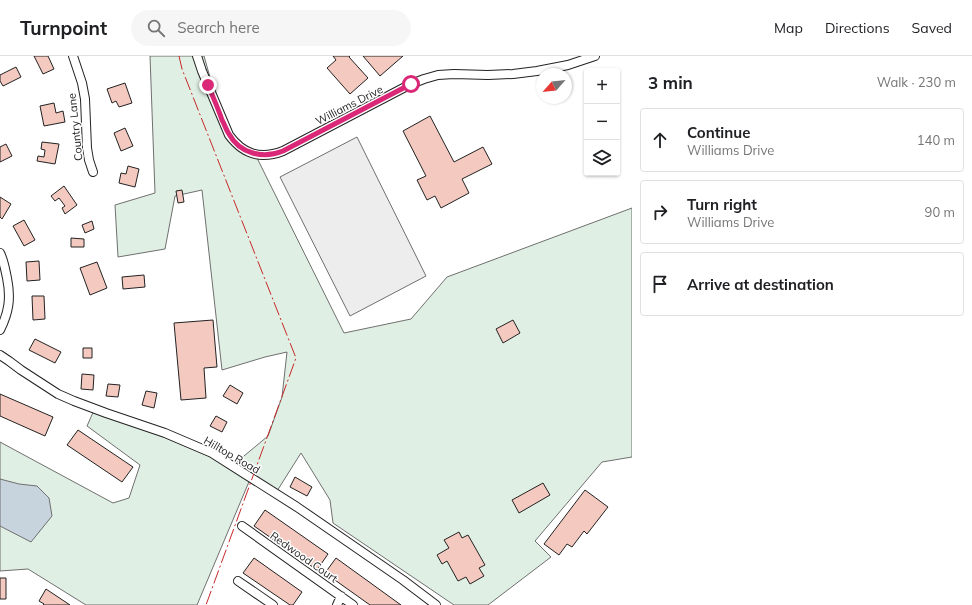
<!DOCTYPE html>
<html lang="en">
<head>
<meta charset="utf-8">
<style>
  :root { --surface:#fff; --page:#f6f6f6; --text:#202124; --muted:#757577; --line:#e0e0e0 }
  body { margin:0; font-family:Mulish,sans-serif; background:var(--page); color:var(--text) }
  .controls { position:absolute; right:12px; top:12px; display:grid; overflow:hidden; border-radius:4px; box-shadow:0 1px 3px #0004 }
  .controls button { width:36px; height:36px; display:grid; place-items:center; padding:0; border:0; border-bottom:1px solid var(--line); background:var(--surface); color:var(--text); font:20px sans-serif }
  .compass { position:absolute; left:536px; top:12px; width:36px; height:36px; border-radius:50%; background:var(--surface); box-shadow:0 1px 3px #0004; rotate:243deg }
  .stop { position:absolute; width:12px; height:12px; margin:-9px; border:3px solid #db2777; border-radius:50%; background:#fff }
  .stop.end { background:#db2777; border-color:#fff; box-shadow:0 1px 4px #0008 }
  .list { margin:0; padding:0; list-style:none }
  h2 { display:flex; justify-content:space-between; align-items:center; height:52px; margin:0; padding:0 16px; font-size:17px }
  h2 small { font-size:13px; font-weight:400; color:var(--muted) }
  .list li { display:grid; grid-template-columns:26px 1fr auto; gap:12px; align-items:center; box-sizing:border-box; height:64px; margin:0 8px 8px; padding:0 8px; border:1px solid var(--line); border-radius:4px }
  .list b { display:block; font-size:15px; white-space:nowrap }
  .list p { margin:0; font-size:13px; white-space:nowrap; color:var(--muted) }
  .list em { font-size:13px; font-style:normal; color:var(--muted) }
  .icon { flex:none; width:22px; height:22px; fill:none; stroke:currentColor; stroke-width:2; stroke-linecap:round; stroke-linejoin:round }
  .map { position:relative; flex:none; width:632px; height:549px; overflow:hidden }
  header { display:flex; align-items:center; gap:24px; box-sizing:border-box; height:56px; padding:0 20px; background:var(--surface); border-bottom:1px solid var(--line) }
  header strong { font-size:19px }
  nav { display:flex; gap:22px; margin-inline-start:auto; font-size:14px }
  .search { width:280px; height:36px; background:var(--page); display:flex; align-items:center; gap:10px; box-sizing:border-box; padding:0 14px; border-radius:22px; color:var(--muted); font-size:15px }
  main { display:flex }
  aside { flex:1; background:var(--surface) }
  .map>svg:first-child { display:block }
  .green { fill:#e0efe3; stroke:#6f6f6f }
  .parking { fill:#ededed; stroke:#6f6f6f }
  .water { fill:#c7d3dd; stroke:#6f6f6f }
  .building { fill:#f3c9c0; stroke:#222 }
  .lines { fill:none; stroke-linecap:round; stroke-linejoin:round }
  .minor-casing { stroke:#222; stroke-width:10 }
  .minor { stroke:#fff; stroke-width:8 }
  .power { stroke:#c62828; stroke-width:1; stroke-dasharray:14 3 2 3; stroke-linecap:butt }
  .route { stroke:#db2777; stroke-width:5 }
  .labels { text-anchor:middle; stroke-width:3; stroke-linejoin:round; paint-order:stroke }
  .street-label { font-size:11px; fill:#222; stroke:#fff }
</style>
</head>
<body>
<header>
<strong>Turnpoint</strong>
<div class="search"><svg class="icon" aria-label="search" viewBox="0 0 24 24"><circle cx="10" cy="10" r="6"/><path d="M15 15l6 6"/></svg>Search here</div>
<nav><a>Map</a><a>Directions</a><a>Saved</a></nav>
</header>
<main>
<div class="map">
<svg width="632" height="549" viewBox="0 0 632 549">
  <rect width="100%" height="100%" fill="#fff"/>
  <path class="green" d="M 150,0 L 204,0 L 225,74 L 257,102 L 344,277 L 411,263 L 447,221 L 632,152 L 632,401 L 602,406 L 535,485 L 551,501 L 488,549 L 454,549 L 333,467 L 330,444 L 301,397 L 277,435 L 251,421 L 197,549 L 86,549 L 28,513 L 0,515 L 0,386 L 113,447 L 129,442 L 140,409 L 87,370 L 95,352 L 232,410 L 268,380 L 282,341 L 287,296 L 265,301 L 222,314 L 202,134 L 175,140 L 165,193 L 118,201 L 115,149 L 155,137 Z"/>
  <path class="parking" d="M 357,81 L 426,220 L 350,260 L 280,121 Z"/>
  <path class="water" d="M 0,423 L 19,428 L 37,430 L 49,442 L 52,460 L 31,486 L 0,470 Z"/>
  <path class="building" d="M 34,0 L 48,0 L 54,13 L 43,18 Z
    M 333,0 L 350,0 L 349,1 L 368,22 L 350,38 L 327,12 L 336,4 Z
    M 363,0 L 403,0 L 380,20 Z
    M 16,11 L 21,21 L 3,30 L 0,25 L 0,19 Z
    M 125,27 L 132,47 L 119,51 L 116,45 L 112,47 L 107,33 Z
    M 54,47 L 56,57 L 63,55 L 65,66 L 44,70 L 40,50 Z
    M 430,60 L 454,106 L 483,91 L 492,108 L 462,123 L 469,137 L 441,152 L 435,140 L 427,144 L 417,124 L 426,120 L 403,75 Z
    M 125,72 L 133,90 L 121,95 L 114,77 Z
    M 42,86 L 59,88 L 55,108 L 37,105 L 38,100 L 44,101 L 45,94 L 41,93 Z
    M 6,88 L 12,100 L 0,106 L 0,91 Z
    M 128,110 L 139,113 L 135,131 L 119,127 L 121,117 L 126,118 Z
    M 64,130 L 77,149 L 65,158 L 62,152 L 65,150 L 59,142 L 55,145 L 51,140 Z
    M 182,134 L 184,146 L 178,147 L 176,135 Z
    M 0,141 L 11,148 L 2,163 L 0,161 Z
    M 24,164 L 35,184 L 24,190 L 13,170 Z
    M 92,165 L 94,173 L 85,177 L 82,169 Z
    M 71,182 L 84,183 L 84,191 L 71,191 Z
    M 39,205 L 40,224 L 27,225 L 26,206 Z
    M 97,206 L 107,232 L 90,239 L 80,212 Z
    M 144,219 L 145,231 L 123,233 L 122,221 Z
    M 32,240 L 44,240 L 45,263 L 33,264 Z
    M 213,264 L 217,311 L 204,312 L 206,342 L 181,344 L 174,267 Z
    M 513,264 L 520,277 L 503,287 L 496,273 Z
    M 35,283 L 61,296 L 55,307 L 29,294 Z
    M 83,292 L 92,292 L 92,302 L 83,302 Z
    M 82,318 L 94,319 L 93,334 L 81,333 Z
    M 108,328 L 120,329 L 118,341 L 106,340 Z
    M 230,329 L 243,337 L 237,348 L 223,340 Z
    M 146,335 L 157,337 L 154,352 L 142,349 Z
    M 0,338 L 53,361 L 45,380 L 0,360 Z
    M 216,360 L 227,366 L 222,376 L 210,370 Z
    M 78,374 L 133,411 L 122,426 L 67,389 Z
    M 295,421 L 312,431 L 307,440 L 290,431 Z
    M 543,427 L 550,439 L 519,457 L 512,444 Z
    M 585,434 L 608,451 L 587,478 L 584,475 L 572,491 L 567,488 L 559,499 L 544,488 Z
    M 265,454 L 328,498 L 317,514 L 254,470 Z
    M 459,476 L 462,482 L 468,479 L 485,509 L 479,512 L 484,520 L 470,528 L 466,521 L 458,525 L 447,505 L 442,508 L 437,499 L 449,492 L 444,484 Z
    M 254,502 L 302,536 L 293,549 L 290,549 L 243,517 Z
    M 336,502 L 401,549 L 370,549 L 325,517 Z
    M 0,522 L 6,522 L 6,543 L 0,543 Z
    M 46,533 L 70,549 L 43,549 L 44,548 L 39,545 Z"/>
  <g class="lines">
    <defs>
      <path id="minor" d="M 73,0 L 82,27 L 85,43 L 87,92 L 89,104 L 93,116
        M 197,0 L 202,15 L 229,79 C 243,98 260,104 283,95 L 411,28 L 424,23 L 438,19 L 454,18 L 488,19 L 513,18 L 537,15 L 568,9 L 595,0
        M 0,197 C 4,205 5,213 7,222 C 11,242 9,256 0,274
        M 0,299 L 9,305 L 21,314 L 58,338 L 74,345 L 106,357 L 165,377 L 212,397 L 297,451 L 403,524 L 436,549
        M 242,470 L 353,549
        M 238,525 L 273,549
        M 337,549 L 341,540"/>
    </defs>
    <use href="#minor" class="minor-casing"/>
    <use href="#minor" class="minor"/>
    <path class="power" d="M 179,0 L 182,13 L 296,302 L 206,549"/>
  </g>
  <g class="lines">
    <path class="route" d="M 208,29 C 213,41 218,52 222,64 C 225,69 226,74 229,78 C 240,98 263,103 283,95 L 411,28"/>
  </g>
  <g class="labels">
    <g class="street-label">
      <text transform="translate(349 49) rotate(-27)" y="4">Williams Drive</text>
      <text transform="translate(75 71) rotate(-96)" y="4">Country Lane</text>
      <text transform="translate(232 399) rotate(30)" y="4">Hilltop Road</text>
      <text transform="translate(304 501) rotate(35)" y="4">Redwood Court</text>
    </g>
  </g>
</svg>
<div class="controls">
<button>+</button>
<button>−</button>
<button><svg class="icon" aria-label="layers" viewBox="0 0 24 24"><path d="M12 4l9 5-9 5-9-5zM3 14l9 5 9-5"/></svg></button>
</div>
<svg class="compass" viewBox="-18 -18 36 36"><path d="M0-13l5 13h-10z" fill="#e53935"/><path d="M0 13l5-13h-10z" fill="#757577"/></svg>
<div class="stop" style="left:411px;top:28px"></div>
<div class="stop end" style="left:208px;top:29px"></div>
</div>
<aside>
<h2>3 min<small>Walk · 230 m</small></h2>
<ul class="list">
<li><svg class="icon" aria-label="ahead" viewBox="0 0 24 24"><path d="M12 20V5M6 11l6-6 6 6"/></svg><div><b>Continue</b><p>Williams Drive</p></div><em>140 m</em></li>
<li><svg class="icon" aria-label="right" viewBox="0 0 24 24"><path d="M7 20v-9h11M14 6l5 5-5 5"/></svg><div><b>Turn right</b><p>Williams Drive</p></div><em>90 m</em></li>
<li><svg class="icon" aria-label="arrive" viewBox="0 0 24 24"><path d="M6 21V4h12l-3 4 3 4H6"/></svg><div><b>Arrive at destination</b></div></li>
</ul>
</aside>
</main>
</body>
</html>
